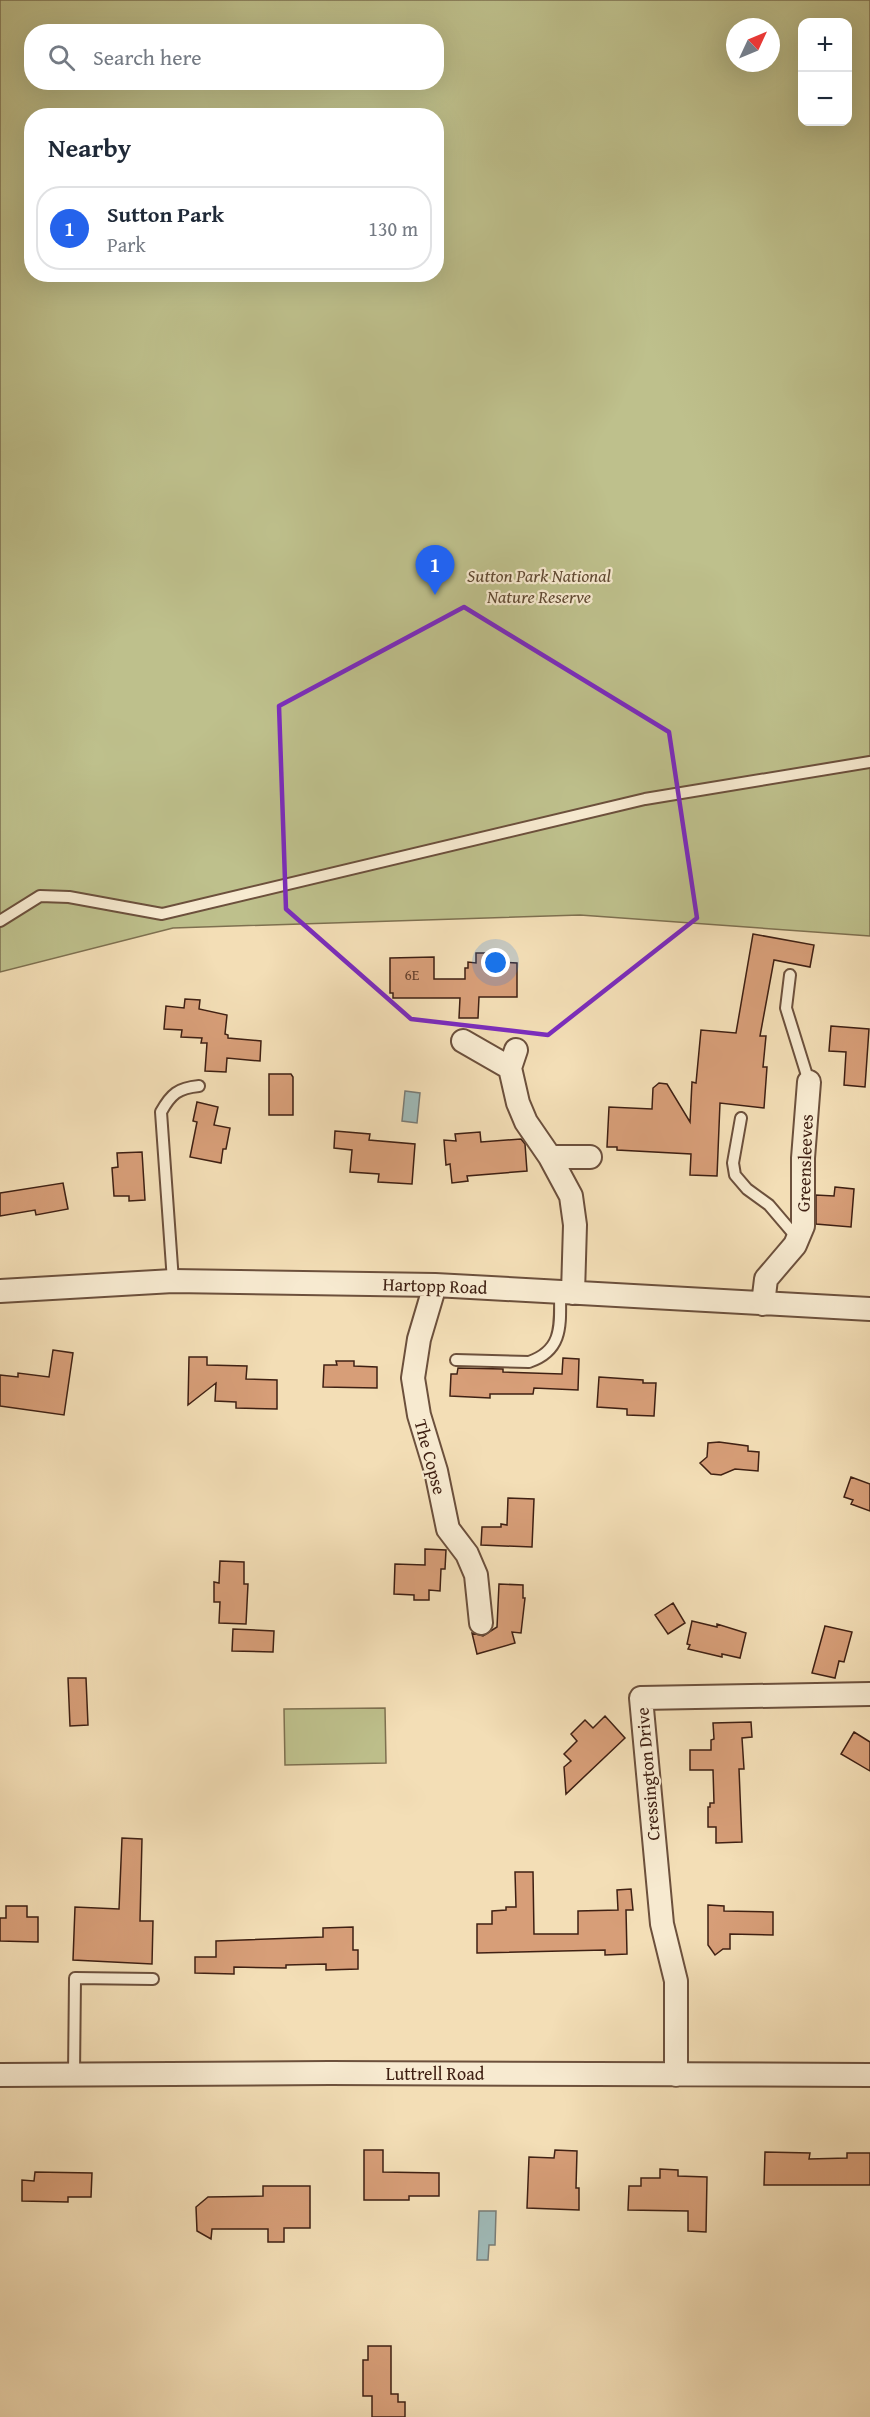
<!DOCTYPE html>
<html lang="en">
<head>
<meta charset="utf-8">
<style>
  :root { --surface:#fff; --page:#f6f6f7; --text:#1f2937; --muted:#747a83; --line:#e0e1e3; --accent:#2563eb }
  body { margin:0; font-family:"Gentium Book Plus",serif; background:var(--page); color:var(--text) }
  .controls { position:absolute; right:18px; top:18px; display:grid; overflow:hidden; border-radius:12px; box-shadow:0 6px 24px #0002 }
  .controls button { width:54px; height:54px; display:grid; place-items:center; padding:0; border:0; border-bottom:2px solid var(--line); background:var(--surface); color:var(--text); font:30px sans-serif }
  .compass { position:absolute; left:726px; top:18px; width:54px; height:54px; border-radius:50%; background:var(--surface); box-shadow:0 6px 24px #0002; rotate:46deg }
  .you { position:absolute; left:496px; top:963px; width:21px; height:21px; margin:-15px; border:4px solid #fff; border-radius:50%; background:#1a73e8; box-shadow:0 0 0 9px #1a73e833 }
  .badge { display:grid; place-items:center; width:39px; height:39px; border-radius:50%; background:var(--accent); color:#fff; font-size:20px; font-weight:700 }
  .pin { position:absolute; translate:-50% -50px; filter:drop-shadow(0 2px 3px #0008) }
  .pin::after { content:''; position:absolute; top:32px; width:21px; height:18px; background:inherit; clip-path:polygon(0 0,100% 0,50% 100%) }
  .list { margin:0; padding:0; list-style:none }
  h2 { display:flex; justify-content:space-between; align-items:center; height:78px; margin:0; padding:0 24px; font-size:26px }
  h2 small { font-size:20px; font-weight:400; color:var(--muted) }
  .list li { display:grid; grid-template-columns:39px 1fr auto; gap:18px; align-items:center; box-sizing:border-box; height:84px; margin:0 12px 12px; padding:0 12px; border:2px solid var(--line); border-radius:24px }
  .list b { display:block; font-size:22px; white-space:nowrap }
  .list p { margin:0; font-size:20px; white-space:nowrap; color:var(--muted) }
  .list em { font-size:20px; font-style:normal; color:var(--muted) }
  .icon { flex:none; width:33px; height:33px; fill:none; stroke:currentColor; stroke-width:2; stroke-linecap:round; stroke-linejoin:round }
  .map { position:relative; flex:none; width:870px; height:2417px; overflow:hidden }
  .search { position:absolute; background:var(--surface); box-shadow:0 6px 24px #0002; left:24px; top:24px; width:420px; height:66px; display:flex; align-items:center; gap:15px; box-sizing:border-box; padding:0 21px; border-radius:24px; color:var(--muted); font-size:22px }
  .panel { position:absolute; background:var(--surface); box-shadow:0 6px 24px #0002; left:24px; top:108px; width:420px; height:174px; border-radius:24px }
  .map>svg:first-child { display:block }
  .green { fill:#bec08c; stroke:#7e7050; stroke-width:1.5; fill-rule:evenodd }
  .water { fill:#9fbab8; stroke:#797c76; stroke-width:1.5 }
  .building { fill:#d79e78; stroke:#3f2013; stroke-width:1.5 }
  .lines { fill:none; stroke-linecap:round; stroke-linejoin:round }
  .service-casing { stroke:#6c503c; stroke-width:14 }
  .minor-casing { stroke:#6c503c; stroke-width:26 }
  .service { stroke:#f7ead0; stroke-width:10 }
  .minor { stroke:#f7ead0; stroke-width:22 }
  .marked { fill:none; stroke:#7b2cbf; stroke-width:4.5; stroke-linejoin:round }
  .labels { text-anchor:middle; stroke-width:4.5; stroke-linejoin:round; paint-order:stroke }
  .number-label { font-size:15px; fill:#65402c }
  .park-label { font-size:18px; font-style:italic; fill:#5f4831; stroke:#f7ead0 }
  .street-label { font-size:18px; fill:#3f2013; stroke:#f7ead0 }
</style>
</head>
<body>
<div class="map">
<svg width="870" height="2417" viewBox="0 0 870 2417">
  <rect width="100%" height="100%" fill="#f3deb6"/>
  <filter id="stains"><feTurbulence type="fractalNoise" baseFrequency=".00333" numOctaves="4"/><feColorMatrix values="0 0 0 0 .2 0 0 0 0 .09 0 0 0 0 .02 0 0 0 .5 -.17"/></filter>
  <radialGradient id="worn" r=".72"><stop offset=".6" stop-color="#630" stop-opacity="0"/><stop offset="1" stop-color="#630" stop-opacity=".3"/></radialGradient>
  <path class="green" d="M 0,0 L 870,0 L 870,936 L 580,915 L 173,928 L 0,972 ZM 802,22 L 848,22 L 848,122 L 802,122 ZM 735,27 L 771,27 L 771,63 L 735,63 ZM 32,32 L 436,32 L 436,82 L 32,82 ZM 32,116 L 436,116 L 436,274 L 32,274 Z
    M 385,1708 L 386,1763 L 285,1765 L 284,1709 Z"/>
  <path class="water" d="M 405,1091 L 420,1093 L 417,1123 L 402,1121 Z
    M 479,2211 L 496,2211 L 495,2245 L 489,2245 L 488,2260 L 477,2260 Z"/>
  <path class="building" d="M 753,934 L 814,945 L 810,967 L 774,960 L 760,1036 L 766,1036 L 763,1067 L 767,1067 L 764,1108 L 720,1103 L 717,1176 L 690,1175 L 691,1154 L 617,1150 L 617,1147 L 607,1147 L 609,1107 L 652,1109 L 653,1088 L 659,1083 L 667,1084 L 690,1122 L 692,1082 L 696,1083 L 701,1030 L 736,1033 Z
    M 476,953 L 494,953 L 494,962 L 517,963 L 517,997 L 479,997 L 478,1018 L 459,1018 L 460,998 L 393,998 L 393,993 L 390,993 L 390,958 L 434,957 L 434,979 L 465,979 L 465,968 L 468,968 L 468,962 L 476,963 Z
    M 185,999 L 200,1000 L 199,1009 L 227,1015 L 225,1034 L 228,1035 L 228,1038 L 261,1041 L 260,1061 L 227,1058 L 226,1072 L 205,1071 L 207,1043 L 201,1043 L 202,1038 L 181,1037 L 182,1030 L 164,1029 L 166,1006 L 184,1008 Z
    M 831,1026 L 869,1029 L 865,1087 L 844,1085 L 846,1052 L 829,1051 Z
    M 269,1074 L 291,1074 L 293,1077 L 293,1115 L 269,1115 Z
    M 197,1102 L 218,1107 L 214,1125 L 230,1128 L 226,1149 L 223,1149 L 221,1163 L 190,1157 L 197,1122 L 193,1121 Z
    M 335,1131 L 370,1134 L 369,1140 L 415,1144 L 412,1184 L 378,1182 L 379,1174 L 350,1172 L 352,1150 L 334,1148 Z
    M 480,1132 L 481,1142 L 521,1139 L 525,1144 L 527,1171 L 467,1176 L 468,1181 L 452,1183 L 450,1164 L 446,1165 L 444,1140 L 456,1141 L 455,1134 Z
    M 142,1152 L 145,1200 L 129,1201 L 129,1196 L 114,1196 L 112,1168 L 118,1167 L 117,1153 Z
    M 63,1183 L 68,1209 L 36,1215 L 35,1210 L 0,1216 L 0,1193 Z
    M 835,1187 L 854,1189 L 851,1227 L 816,1224 L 816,1195 L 834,1196 Z
    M 53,1350 L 73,1353 L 64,1415 L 0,1406 L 0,1375 L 18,1377 L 18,1373 L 49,1377 Z
    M 189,1357 L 207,1357 L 207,1365 L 247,1366 L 246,1379 L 277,1380 L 277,1409 L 236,1408 L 236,1402 L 215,1401 L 216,1383 L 188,1405 Z
    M 563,1358 L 579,1359 L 578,1390 L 534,1388 L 533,1394 L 490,1394 L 490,1398 L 450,1396 L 451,1374 L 457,1374 L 458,1368 L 503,1369 L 503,1372 L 562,1374 Z
    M 336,1361 L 354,1361 L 354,1366 L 377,1367 L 377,1388 L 323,1387 L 324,1365 L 337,1365 Z
    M 599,1377 L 643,1380 L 643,1383 L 656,1383 L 654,1416 L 627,1415 L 627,1409 L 597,1407 Z
    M 719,1442 L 748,1446 L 748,1451 L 759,1452 L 758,1471 L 735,1469 L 721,1475 L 711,1474 L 700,1463 L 707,1457 L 708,1443 Z
    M 851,1477 L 870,1484 L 870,1511 L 851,1504 L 853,1500 L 844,1497 Z
    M 508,1498 L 534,1499 L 532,1547 L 481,1545 L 482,1527 L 501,1527 L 501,1524 L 507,1525 Z
    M 425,1549 L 446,1550 L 445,1569 L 441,1569 L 440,1591 L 429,1590 L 429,1600 L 414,1600 L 414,1595 L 394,1594 L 395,1564 L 425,1565 Z
    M 220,1561 L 244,1562 L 244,1584 L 248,1584 L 246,1624 L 219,1623 L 220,1602 L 214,1602 L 214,1582 L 219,1583 Z
    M 499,1584 L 523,1585 L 523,1598 L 525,1598 L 521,1633 L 512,1632 L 515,1643 L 477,1654 L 472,1633 L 483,1636 L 497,1627 Z
    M 673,1603 L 685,1623 L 668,1634 L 655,1615 Z
    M 692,1621 L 717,1627 L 717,1624 L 746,1633 L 740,1658 L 722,1654 L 722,1657 L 688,1649 L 690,1645 L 687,1644 Z
    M 825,1626 L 852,1632 L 844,1662 L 839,1661 L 835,1678 L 812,1673 Z
    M 233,1629 L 274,1631 L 273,1652 L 232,1651 Z
    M 68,1678 L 86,1678 L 88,1725 L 70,1726 Z
    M 605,1716 L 625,1738 L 566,1794 L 564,1767 L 571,1761 L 564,1754 L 577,1741 L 571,1734 L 585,1720 L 593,1728 Z
    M 751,1722 L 752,1737 L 742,1738 L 744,1769 L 739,1769 L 742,1842 L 716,1843 L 716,1827 L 708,1827 L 708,1807 L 710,1807 L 710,1803 L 714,1803 L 713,1770 L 690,1770 L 690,1750 L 711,1750 L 711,1740 L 714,1739 L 713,1723 Z
    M 854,1732 L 870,1742 L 870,1771 L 841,1754 Z
    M 122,1838 L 142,1839 L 140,1921 L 153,1921 L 152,1964 L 73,1960 L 75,1907 L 119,1909 Z
    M 515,1872 L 533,1872 L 534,1934 L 578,1934 L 578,1911 L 618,1910 L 617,1890 L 631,1889 L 633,1910 L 626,1910 L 627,1954 L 605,1955 L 605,1950 L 477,1953 L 477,1924 L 492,1924 L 492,1911 L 506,1910 L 506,1907 L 516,1907 Z
    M 708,1905 L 724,1906 L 724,1911 L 773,1912 L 773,1935 L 730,1934 L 730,1949 L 723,1949 L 715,1955 L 708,1945 Z
    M 6,1906 L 27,1906 L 27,1917 L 38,1917 L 38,1942 L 0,1941 L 0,1918 L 6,1918 Z
    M 353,1927 L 353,1950 L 358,1950 L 358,1969 L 326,1970 L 326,1964 L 286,1965 L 286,1968 L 234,1967 L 234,1974 L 195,1973 L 195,1957 L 216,1957 L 216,1941 L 323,1937 L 323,1928 Z
    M 364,2150 L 383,2150 L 383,2172 L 439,2173 L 439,2196 L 409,2196 L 409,2200 L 364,2200 Z
    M 555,2150 L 577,2151 L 576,2188 L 579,2188 L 579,2210 L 527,2208 L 529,2157 L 554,2158 Z
    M 765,2152 L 810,2153 L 809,2159 L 847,2158 L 847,2153 L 870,2153 L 870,2185 L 764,2185 Z
    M 660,2169 L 678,2170 L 678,2176 L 707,2177 L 706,2232 L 688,2231 L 688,2211 L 628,2210 L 629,2186 L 641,2186 L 641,2178 L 660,2178 Z
    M 35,2172 L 92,2173 L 91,2197 L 68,2197 L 68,2202 L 22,2201 L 22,2180 L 34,2181 Z
    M 263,2186 L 310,2186 L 310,2228 L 284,2228 L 284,2242 L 268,2242 L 268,2229 L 212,2229 L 211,2239 L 197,2231 L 196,2207 L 208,2197 L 263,2196 Z
    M 368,2346 L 391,2346 L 391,2394 L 398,2394 L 398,2402 L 405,2402 L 405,2417 L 372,2417 L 372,2396 L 363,2396 L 363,2360 L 368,2360 Z"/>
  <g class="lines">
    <defs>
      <path id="service" d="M 0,921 L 40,896 L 69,897 L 162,914 L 645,799 L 870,762
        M 790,975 L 786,1008 L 809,1082
        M 741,1118 L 733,1163 L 735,1175 L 747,1189 L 769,1205 L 798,1239
        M 173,1281 L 161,1112 C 171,1094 178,1088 199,1086
        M 456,1360 L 529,1362 C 564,1350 560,1324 560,1292
        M 74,2075 L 75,1978 L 153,1979"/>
      <path id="minor" d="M 463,1041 L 510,1068
        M 516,1050 L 510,1068 L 518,1103 L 526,1122 L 550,1157 L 571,1196 L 575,1225 L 573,1293
        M 550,1157 L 590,1157
        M 435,1285 L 419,1339 L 413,1378 L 419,1415 L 436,1471 L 448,1529 L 467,1554 L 476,1575 L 481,1623
        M 0,1291 L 173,1281 L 435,1285 L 870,1309
        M 763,1304 L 766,1279 L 795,1245 L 803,1226 L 803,1158 L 809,1082
        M 0,2075 L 330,2073 L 870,2075
        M 676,2075 L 676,1981 L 662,1924 L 641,1698 L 870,1694"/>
    </defs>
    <use href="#service" class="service-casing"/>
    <use href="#minor" class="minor-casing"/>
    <use href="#service" class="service"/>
    <use href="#minor" class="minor"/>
  </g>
  <path class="marked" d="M 464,607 L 669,732 L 697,918 L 548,1035 L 411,1019 L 286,909 L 279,706 Z"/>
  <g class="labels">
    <g class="number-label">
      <text x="412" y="980">6E</text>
    </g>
    <g class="park-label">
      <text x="539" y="582">Sutton Park National<tspan x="539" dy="21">Nature Reserve</tspan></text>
    </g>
    <g class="street-label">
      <text transform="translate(805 1163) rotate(-88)" y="6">Greensleeves</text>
      <text transform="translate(435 1286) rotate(2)" y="6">Hartopp Road</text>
      <text transform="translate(430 1457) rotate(75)" y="6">The Copse</text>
      <text transform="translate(648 1774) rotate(-95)" y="6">Cressington Drive</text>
      <text x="435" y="2080">Luttrell Road</text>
    </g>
  </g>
  <rect width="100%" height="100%" filter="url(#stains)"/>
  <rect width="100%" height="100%" fill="url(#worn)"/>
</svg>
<div class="controls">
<button>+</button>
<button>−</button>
</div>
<svg class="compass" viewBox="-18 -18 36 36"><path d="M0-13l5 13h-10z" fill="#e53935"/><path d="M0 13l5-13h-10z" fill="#747a83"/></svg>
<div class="you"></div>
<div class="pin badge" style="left:435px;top:595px">1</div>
<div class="search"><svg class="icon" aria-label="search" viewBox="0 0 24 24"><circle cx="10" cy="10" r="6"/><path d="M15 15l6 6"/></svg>Search here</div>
<section class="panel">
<h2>Nearby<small></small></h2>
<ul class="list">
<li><span class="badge">1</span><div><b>Sutton Park</b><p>Park</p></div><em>130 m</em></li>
</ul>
</section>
</div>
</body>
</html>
